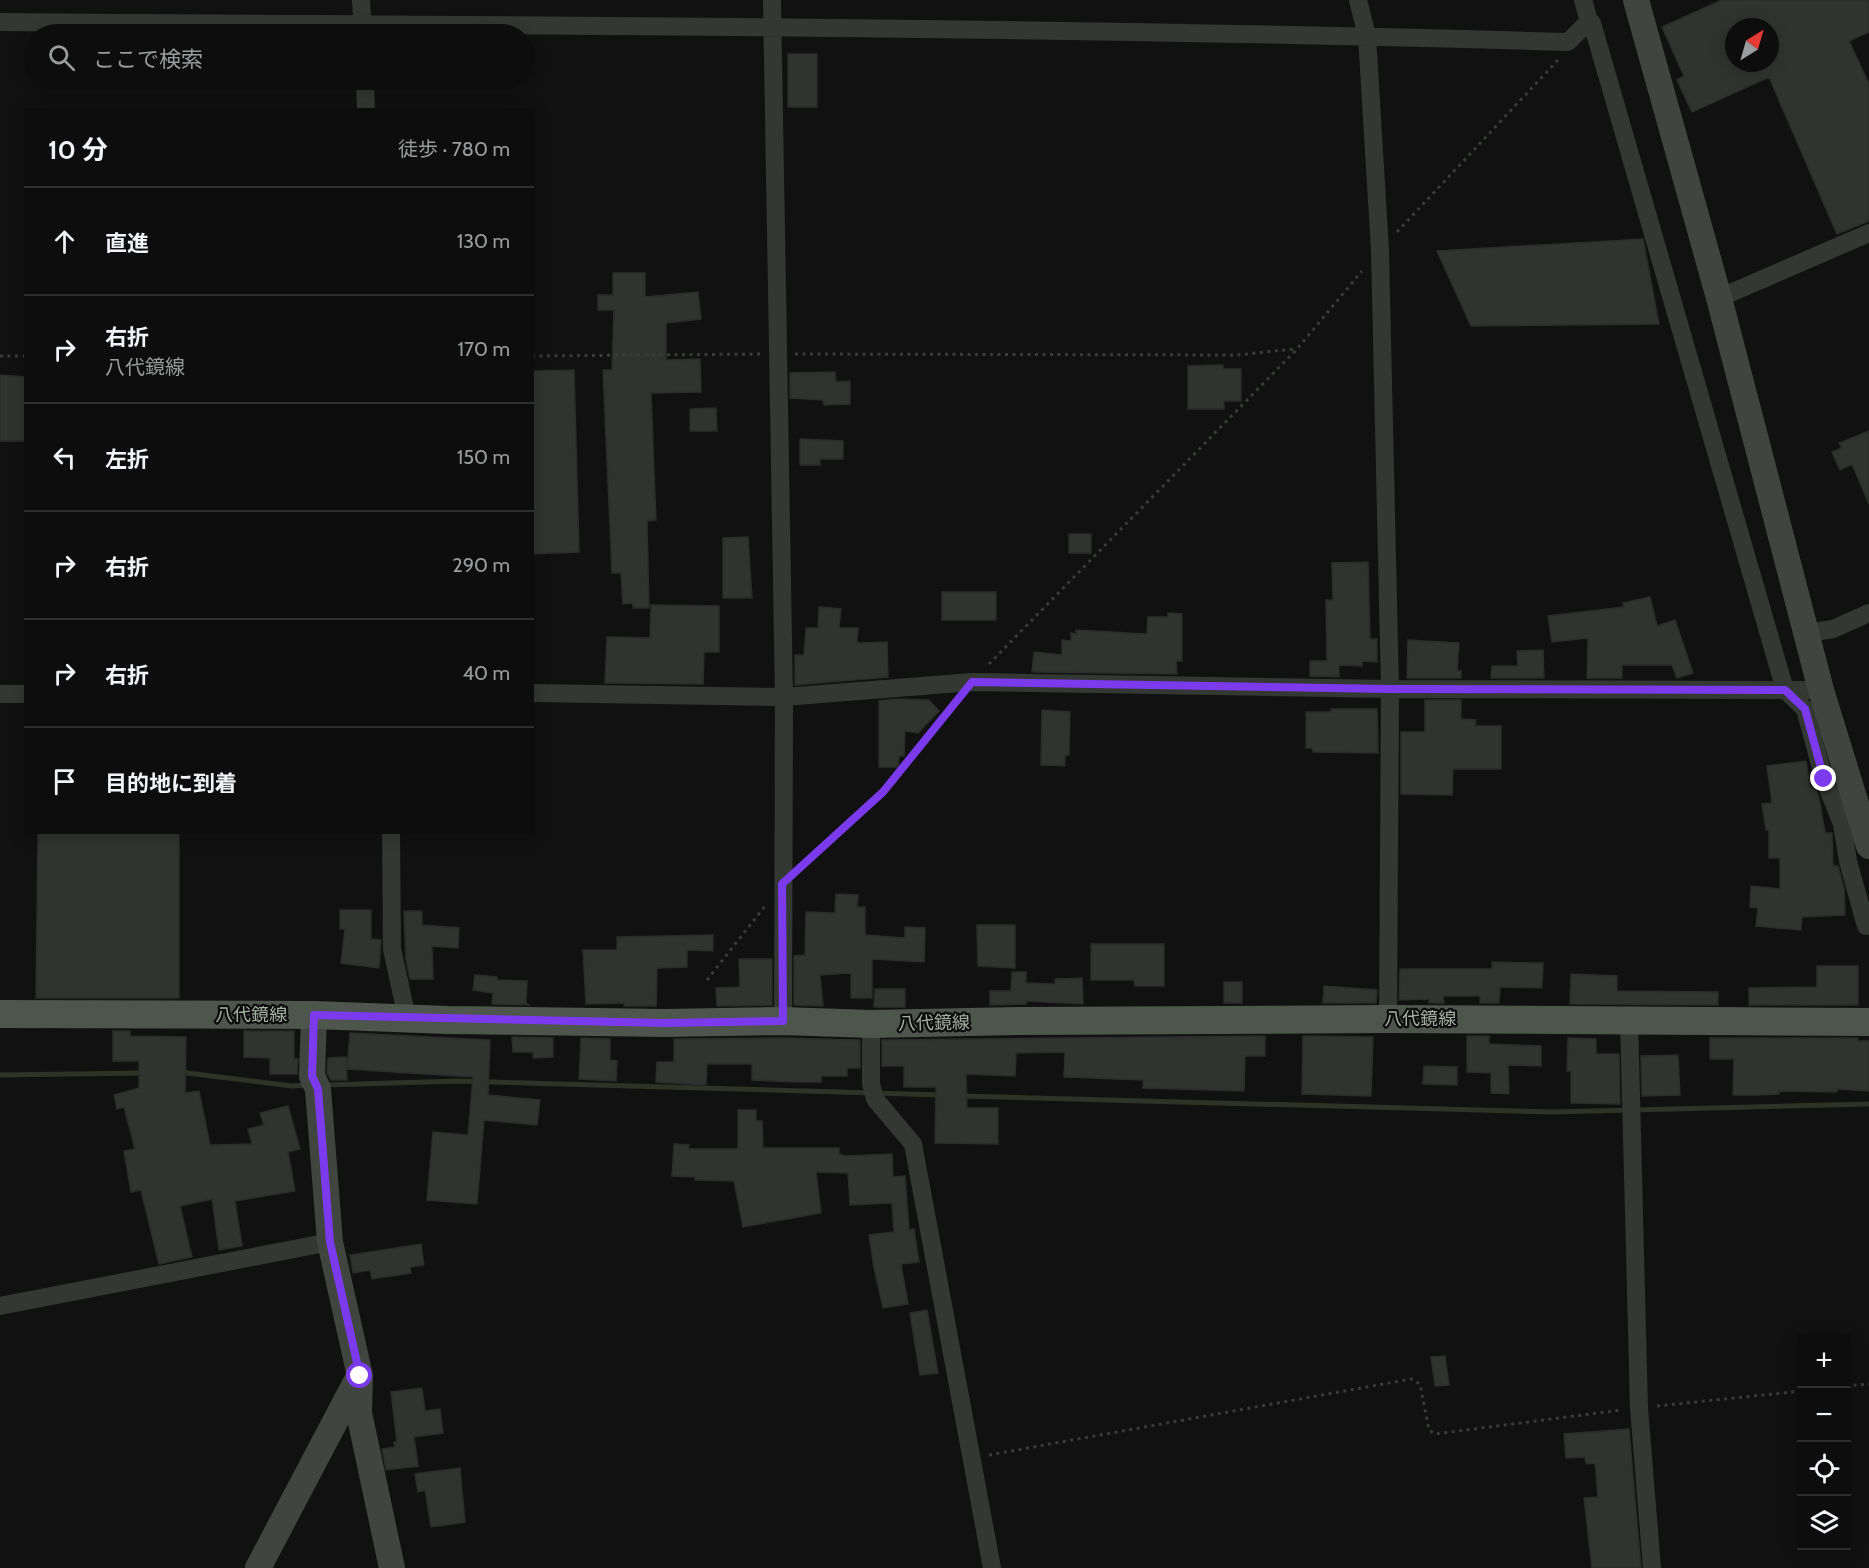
<!DOCTYPE html>
<html lang="ja">
<head>
<meta charset="utf-8">
<style>
  :root { --surface:#0c0d0c; --page:#151615; --text:#f1f3f6; --muted:#9a9c9d; --line:#2c2d2d }
  body { margin:0; font-family:Cabin,"Noto Sans JP",sans-serif; background:var(--page); color:var(--text) }
  .controls { position:absolute; right:18px; bottom:18px; display:grid; overflow:hidden; border-radius:0px; box-shadow:0 3px 15px #0003 }
  .controls button { width:54px; height:54px; display:grid; place-items:center; padding:0; border:0; border-bottom:2px solid var(--line); background:var(--surface); color:var(--text); font:30px sans-serif }
  .compass { position:absolute; left:1725px; top:18px; width:54px; height:54px; border-radius:50%; background:var(--surface); box-shadow:0 3px 15px #0003; rotate:37deg }
  .stop { position:absolute; width:18px; height:18px; margin:-14px; border:4px solid #7c3aed; border-radius:50%; background:#fff }
  .stop.end { background:#7c3aed; border-color:#fff; box-shadow:0 2px 6px #0008 }
  .list { margin:0; padding:0; list-style:none }
  h2 { display:flex; justify-content:space-between; align-items:center; height:78px; margin:0; padding:0 24px; font-size:26px }
  h2 small { font-size:20px; font-weight:400; color:var(--muted) }
  .list li { display:grid; grid-template-columns:39px 1fr auto; gap:18px; align-items:center; box-sizing:border-box; height:108px; padding:0 24px; border-top:2px solid var(--line) }
  .list b { display:block; font-size:22px; white-space:nowrap }
  .list p { margin:0; font-size:20px; white-space:nowrap; color:var(--muted) }
  .list em { font-size:20px; font-style:normal; color:var(--muted) }
  .icon { flex:none; width:33px; height:33px; fill:none; stroke:currentColor; stroke-width:2; stroke-linecap:round; stroke-linejoin:round }
  .map { position:relative; flex:none; width:1869px; height:1568px; overflow:hidden }
  .search { position:absolute; background:var(--surface); box-shadow:0 3px 15px #0003; left:24px; top:24px; width:510px; height:66px; display:flex; align-items:center; gap:15px; box-sizing:border-box; padding:0 21px; border-radius:33px; color:var(--muted); font-size:22px }
  .panel { position:absolute; background:var(--surface); box-shadow:0 3px 15px #0003; left:24px; top:108px; width:510px; height:726px; border-radius:0px }
  .map>svg:first-child { display:block }
  .lines { fill:none; stroke-linecap:round; stroke-linejoin:round }
  .stream { stroke:#2d3427; stroke-width:5 }
  .building { fill:#303330; stroke:#2a2d2a; stroke-width:1.5; fill-rule:evenodd }
  .path { stroke:#383d37; stroke-width:3; stroke-dasharray:3 4.5; stroke-linecap:butt }
  .street { stroke:#333833; stroke-width:18 }
  .secondary { stroke:#40463f; stroke-width:26 }
  .primary { stroke:#4e554d; stroke-width:28 }
  .route { stroke:#7c3aed; stroke-width:8 }
  .labels { text-anchor:middle; stroke-width:4.5; stroke-linejoin:round; paint-order:stroke }
  .street-label { font-size:18px; fill:#a5b2a2; stroke:#0b0c0b }
</style>
</head>
<body>
<div class="map">
<svg width="1869" height="1568" viewBox="0 0 1869 1568">
  <rect width="100%" height="100%" fill="#101110"/>
  <g class="lines">
    <path class="stream" d="M 179,1072 L 292,1086 L 309,1085
      M 0,1075 L 145,1073
      M 325,1085 L 459,1081 L 942,1095
      M 961,1096 L 1552,1112 L 1869,1104"/>
  </g>
  <path class="building" d="M 1722,0 L 1869,0 L 1869,32 L 1849,41 L 1869,84 L 1869,221 L 1837,234 L 1769,77 L 1692,112 L 1677,80 L 1684,76 L 1662,27 ZM 1734,27 L 1770,27 L 1770,63 L 1734,63 Z
    M 788,54 L 817,54 L 817,107 L 788,107 Z
    M 1643,239 L 1659,324 L 1471,326 L 1437,251 Z
    M 613,273 L 645,273 L 645,297 L 698,292 L 701,319 L 666,323 L 666,360 L 700,359 L 701,392 L 651,393 L 656,520 L 647,521 L 649,608 L 633,608 L 633,603 L 623,604 L 621,573 L 612,573 L 603,370 L 612,370 L 614,310 L 598,310 L 598,295 L 613,295 Z
    M 1223,365 L 1223,369 L 1241,369 L 1241,401 L 1224,401 L 1224,409 L 1188,409 L 1188,366 Z
    M 574,370 L 579,552 L 532,554 L 532,371 Z
    M 835,372 L 836,382 L 850,381 L 850,404 L 824,405 L 823,400 L 790,398 L 790,373 Z
    M 0,375 L 26,377 L 26,441 L 0,441 Z
    M 716,408 L 717,431 L 690,431 L 690,409 Z
    M 1869,431 L 1869,504 L 1852,464 L 1840,470 L 1832,452 L 1842,448 L 1839,443 Z
    M 800,439 L 843,441 L 843,459 L 820,459 L 820,465 L 800,465 Z
    M 1069,534 L 1091,534 L 1091,553 L 1069,553 Z
    M 748,537 L 752,598 L 723,598 L 723,538 Z
    M 1368,562 L 1370,639 L 1377,639 L 1377,662 L 1362,661 L 1362,666 L 1339,665 L 1339,677 L 1310,676 L 1310,661 L 1327,661 L 1326,600 L 1333,600 L 1332,563 Z
    M 942,592 L 996,592 L 996,620 L 942,620 Z
    M 1650,597 L 1657,626 L 1675,620 L 1693,673 L 1677,678 L 1672,665 L 1622,665 L 1622,678 L 1587,678 L 1588,638 L 1552,642 L 1548,616 L 1624,607 L 1623,603 Z
    M 651,605 L 719,606 L 719,652 L 704,652 L 703,684 L 605,683 L 607,637 L 650,638 Z
    M 819,607 L 841,609 L 839,628 L 858,628 L 857,643 L 887,642 L 888,677 L 795,685 L 795,655 L 804,655 L 806,628 L 818,628 Z
    M 1168,613 L 1182,614 L 1182,661 L 1176,661 L 1177,674 L 1032,672 L 1034,652 L 1062,655 L 1062,640 L 1071,641 L 1071,633 L 1076,634 L 1076,630 L 1147,634 L 1148,617 L 1168,617 Z
    M 1408,640 L 1459,643 L 1457,671 L 1461,671 L 1461,678 L 1407,678 Z
    M 1543,650 L 1544,678 L 1491,678 L 1492,666 L 1518,666 L 1517,651 Z
    M 897,699 L 929,700 L 939,711 L 918,733 L 905,731 L 904,756 L 899,756 L 898,767 L 879,767 L 879,701 Z
    M 1425,700 L 1461,700 L 1461,719 L 1476,720 L 1475,726 L 1501,726 L 1501,769 L 1453,769 L 1452,795 L 1401,794 L 1401,732 L 1425,732 Z
    M 1331,709 L 1377,709 L 1378,753 L 1313,752 L 1312,748 L 1306,748 L 1306,712 L 1331,712 Z
    M 1042,710 L 1070,712 L 1069,755 L 1065,755 L 1065,766 L 1041,765 Z
    M 1806,761 L 1810,787 L 1815,786 L 1819,798 L 1825,833 L 1832,833 L 1833,866 L 1838,866 L 1844,888 L 1845,915 L 1802,917 L 1801,930 L 1756,926 L 1758,908 L 1750,907 L 1751,886 L 1780,889 L 1780,858 L 1769,858 L 1769,830 L 1766,830 L 1762,804 L 1772,803 L 1767,766 Z
    M 38,832 L 179,832 L 179,998 L 36,998 Z
    M 836,894 L 858,895 L 857,907 L 865,907 L 865,935 L 905,938 L 905,927 L 925,928 L 924,962 L 872,959 L 872,998 L 851,998 L 851,973 L 820,975 L 823,1006 L 794,1005 L 794,956 L 805,955 L 806,912 L 835,913 Z
    M 340,910 L 371,910 L 371,939 L 381,940 L 379,968 L 341,963 L 345,929 L 340,929 Z
    M 404,911 L 422,911 L 422,925 L 459,928 L 458,948 L 432,946 L 433,979 L 410,979 L 406,960 Z
    M 977,925 L 1015,925 L 1015,968 L 978,966 Z
    M 713,935 L 713,951 L 687,950 L 687,967 L 657,968 L 656,1006 L 624,1006 L 624,1003 L 586,1004 L 583,950 L 617,950 L 617,937 Z
    M 1091,944 L 1164,944 L 1164,986 L 1135,986 L 1134,980 L 1091,980 Z
    M 739,959 L 772,959 L 772,1005 L 717,1006 L 716,988 L 740,987 Z
    M 1492,962 L 1543,963 L 1542,988 L 1500,987 L 1499,1003 L 1480,1003 L 1480,996 L 1443,996 L 1444,1003 L 1429,1003 L 1429,999 L 1399,1000 L 1400,969 L 1492,969 Z
    M 1817,966 L 1858,966 L 1858,1005 L 1749,1005 L 1749,988 L 1817,987 Z
    M 1012,972 L 1026,972 L 1026,983 L 1055,984 L 1055,979 L 1082,978 L 1083,1004 L 1026,1001 L 1026,1004 L 990,1005 L 990,991 L 1011,991 Z
    M 1571,974 L 1617,976 L 1617,991 L 1718,992 L 1718,1005 L 1570,1004 Z
    M 475,975 L 497,977 L 497,980 L 527,981 L 526,1003 L 529,1005 L 492,1004 L 493,993 L 473,990 Z
    M 1224,982 L 1242,982 L 1242,1003 L 1224,1003 Z
    M 1324,986 L 1377,990 L 1376,1003 L 1323,1003 Z
    M 875,989 L 905,989 L 905,1007 L 874,1007 Z
    M 113,1031 L 130,1031 L 130,1036 L 186,1037 L 185,1093 L 199,1091 L 210,1145 L 252,1144 L 248,1129 L 264,1125 L 260,1113 L 288,1106 L 300,1149 L 288,1152 L 295,1191 L 235,1201 L 242,1246 L 219,1250 L 212,1199 L 180,1206 L 192,1257 L 159,1264 L 141,1190 L 131,1192 L 124,1151 L 135,1149 L 124,1107 L 117,1109 L 114,1095 L 139,1088 L 139,1061 L 113,1061 Z
    M 244,1031 L 294,1031 L 294,1059 L 298,1059 L 297,1074 L 270,1074 L 270,1058 L 244,1057 Z
    M 350,1033 L 490,1040 L 488,1095 L 540,1100 L 537,1125 L 484,1120 L 477,1204 L 427,1200 L 433,1132 L 468,1135 L 473,1077 L 347,1069 Z
    M 1265,1036 L 1265,1056 L 1245,1056 L 1244,1091 L 1143,1088 L 1143,1080 L 1064,1077 L 1065,1052 L 1016,1053 L 1015,1076 L 966,1074 L 967,1108 L 998,1108 L 998,1144 L 935,1143 L 936,1087 L 904,1087 L 904,1066 L 882,1066 L 882,1040 Z
    M 1303,1036 L 1373,1037 L 1371,1096 L 1302,1094 Z
    M 1467,1036 L 1489,1036 L 1489,1044 L 1541,1046 L 1541,1066 L 1508,1065 L 1509,1094 L 1491,1093 L 1491,1073 L 1467,1072 Z
    M 512,1037 L 553,1038 L 553,1057 L 533,1058 L 533,1052 L 513,1052 Z
    M 581,1038 L 610,1039 L 610,1060 L 617,1061 L 616,1081 L 579,1079 Z
    M 782,1038 L 860,1040 L 860,1068 L 847,1068 L 847,1076 L 821,1076 L 821,1082 L 795,1082 L 752,1080 L 752,1064 L 707,1064 L 706,1085 L 656,1082 L 657,1062 L 674,1062 L 674,1039 Z
    M 1568,1038 L 1596,1039 L 1596,1054 L 1619,1054 L 1620,1104 L 1571,1103 L 1571,1071 L 1567,1071 Z
    M 1710,1038 L 1858,1038 L 1858,1041 L 1869,1041 L 1869,1091 L 1837,1089 L 1837,1092 L 1779,1091 L 1779,1094 L 1760,1095 L 1733,1095 L 1734,1059 L 1710,1059 Z
    M 1678,1055 L 1680,1095 L 1642,1096 L 1641,1056 Z
    M 346,1057 L 347,1080 L 331,1080 L 327,1073 L 328,1058 Z
    M 1424,1066 L 1457,1067 L 1457,1085 L 1423,1084 Z
    M 738,1110 L 756,1110 L 756,1121 L 762,1121 L 763,1148 L 839,1148 L 839,1154 L 846,1156 L 892,1154 L 893,1177 L 905,1176 L 909,1230 L 914,1229 L 919,1262 L 901,1264 L 908,1304 L 883,1308 L 874,1268 L 869,1235 L 894,1232 L 892,1203 L 850,1205 L 848,1173 L 816,1172 L 821,1213 L 743,1227 L 734,1181 L 695,1180 L 695,1177 L 672,1176 L 674,1144 L 689,1145 L 688,1149 L 738,1149 Z
    M 421,1244 L 424,1265 L 410,1267 L 411,1273 L 372,1279 L 370,1270 L 353,1273 L 350,1255 Z
    M 927,1310 L 938,1373 L 920,1375 L 910,1313 Z
    M 1445,1356 L 1449,1385 L 1435,1386 L 1431,1357 Z
    M 422,1388 L 425,1411 L 440,1409 L 443,1433 L 414,1437 L 418,1466 L 386,1470 L 382,1449 L 395,1447 L 394,1442 L 397,1442 L 391,1392 Z
    M 1629,1429 L 1641,1568 L 1592,1568 L 1584,1498 L 1598,1497 L 1595,1463 L 1586,1464 L 1585,1457 L 1566,1458 L 1564,1434 Z
    M 460,1468 L 465,1522 L 431,1527 L 425,1490 L 418,1492 L 415,1474 Z"/>
  <g class="lines">
    <path class="path" d="M 1397,232 L 1558,60
      M 795,354 L 1237,355 L 1295,349
      M 0,356 L 26,356
      M 532,356 L 762,354
      M 989,664 L 1297,349 L 1362,271
      M 802,866 L 883,792 L 955,703
      M 707,980 L 765,906
      M 1846,1386 L 1869,1384
      M 1657,1406 L 1802,1391
      M 989,1455 L 1411,1379 L 1420,1384 L 1429,1430 L 1435,1434 L 1621,1410"/>
    <path class="street" d="M 361,0 L 363,34
      M 772,0 L 784,697 L 783,1021
      M 1358,0 L 1367,36 L 1380,250 L 1390,689 L 1388,1019
      M 0,22 C 523,26 1046,26 1568,42 L 1589,21 L 1583,0
      M 1592,23 L 1785,690 L 1805,709 L 1824,779 L 1842,824 L 1848,861 L 1866,926
      M 365,80 L 366,110
      M 1719,298 L 1869,233
      M 1808,633 L 1833,629 L 1869,613
      M 532,693 L 784,697 L 972,682 L 1390,689 L 1821,690
      M 0,694 L 26,694
      M 391,832 L 392,949 L 407,1018
      M 1629,1019 L 1639,1408 L 1652,1568
      M 871,1024 L 871,1084 L 875,1099 L 913,1144 L 992,1568
      M 0,1306 L 330,1242"/>
    <path class="secondary" d="M 1636,0 L 1719,298 L 1821,690 L 1869,846
      M 314,1015 L 312,1076 L 318,1089 L 330,1242 L 360,1376 L 359,1413 L 392,1568
      M 258,1568 L 357,1380"/>
    <path class="primary" d="M 0,1014 L 314,1015 L 448,1020 L 665,1023 L 783,1021 L 871,1024 L 1022,1021 L 1388,1019 L 1869,1022"/>
  </g>
  <g class="lines">
    <path class="route" d="M 360,1376 L 330,1242 L 318,1089 L 312,1076 L 314,1015 L 665,1023 L 783,1021 L 782,884 L 883,792 L 972,682 L 1390,689 L 1785,690 L 1805,709 L 1824,779"/>
  </g>
  <g class="labels">
    <g class="street-label">
      <text x="251" y="1021">八代鏡線</text>
      <text x="1420" y="1025">八代鏡線</text>
      <text transform="translate(934 1023) rotate(-1)" y="6">八代鏡線</text>
    </g>
  </g>
</svg>
<div class="controls">
<button>+</button>
<button>−</button>
<button><svg class="icon" aria-label="locate" viewBox="0 0 24 24"><circle cx="12" cy="12" r="6"/><path d="M12 2v4M12 18v4M2 12h4M18 12h4"/></svg></button>
<button><svg class="icon" aria-label="layers" viewBox="0 0 24 24"><path d="M12 4l9 5-9 5-9-5zM3 14l9 5 9-5"/></svg></button>
</div>
<svg class="compass" viewBox="-18 -18 36 36"><path d="M0-13l5 13h-10z" fill="#e53935"/><path d="M0 13l5-13h-10z" fill="#9a9c9d"/></svg>
<div class="stop" style="left:360px;top:1376px"></div>
<div class="stop end" style="left:1824px;top:779px"></div>
<div class="search"><svg class="icon" aria-label="search" viewBox="0 0 24 24"><circle cx="10" cy="10" r="6"/><path d="M15 15l6 6"/></svg>ここで検索</div>
<section class="panel">
<h2>10 分<small>徒歩 · 780 m</small></h2>
<ul class="list">
<li><svg class="icon" aria-label="ahead" viewBox="0 0 24 24"><path d="M12 20V5M6 11l6-6 6 6"/></svg><div><b>直進</b></div><em>130 m</em></li>
<li><svg class="icon" aria-label="right" viewBox="0 0 24 24"><path d="M7 20v-9h11M14 6l5 5-5 5"/></svg><div><b>右折</b><p>八代鏡線</p></div><em>170 m</em></li>
<li><svg class="icon" aria-label="left" viewBox="0 0 24 24"><path d="M17 20v-9H6M10 6l-5 5 5 5"/></svg><div><b>左折</b></div><em>150 m</em></li>
<li><svg class="icon" aria-label="right" viewBox="0 0 24 24"><path d="M7 20v-9h11M14 6l5 5-5 5"/></svg><div><b>右折</b></div><em>290 m</em></li>
<li><svg class="icon" aria-label="right" viewBox="0 0 24 24"><path d="M7 20v-9h11M14 6l5 5-5 5"/></svg><div><b>右折</b></div><em>40 m</em></li>
<li><svg class="icon" aria-label="arrive" viewBox="0 0 24 24"><path d="M6 21V4h12l-3 4 3 4H6"/></svg><div><b>目的地に到着</b></div></li>
</ul>
</section>
</div>
</body>
</html>
